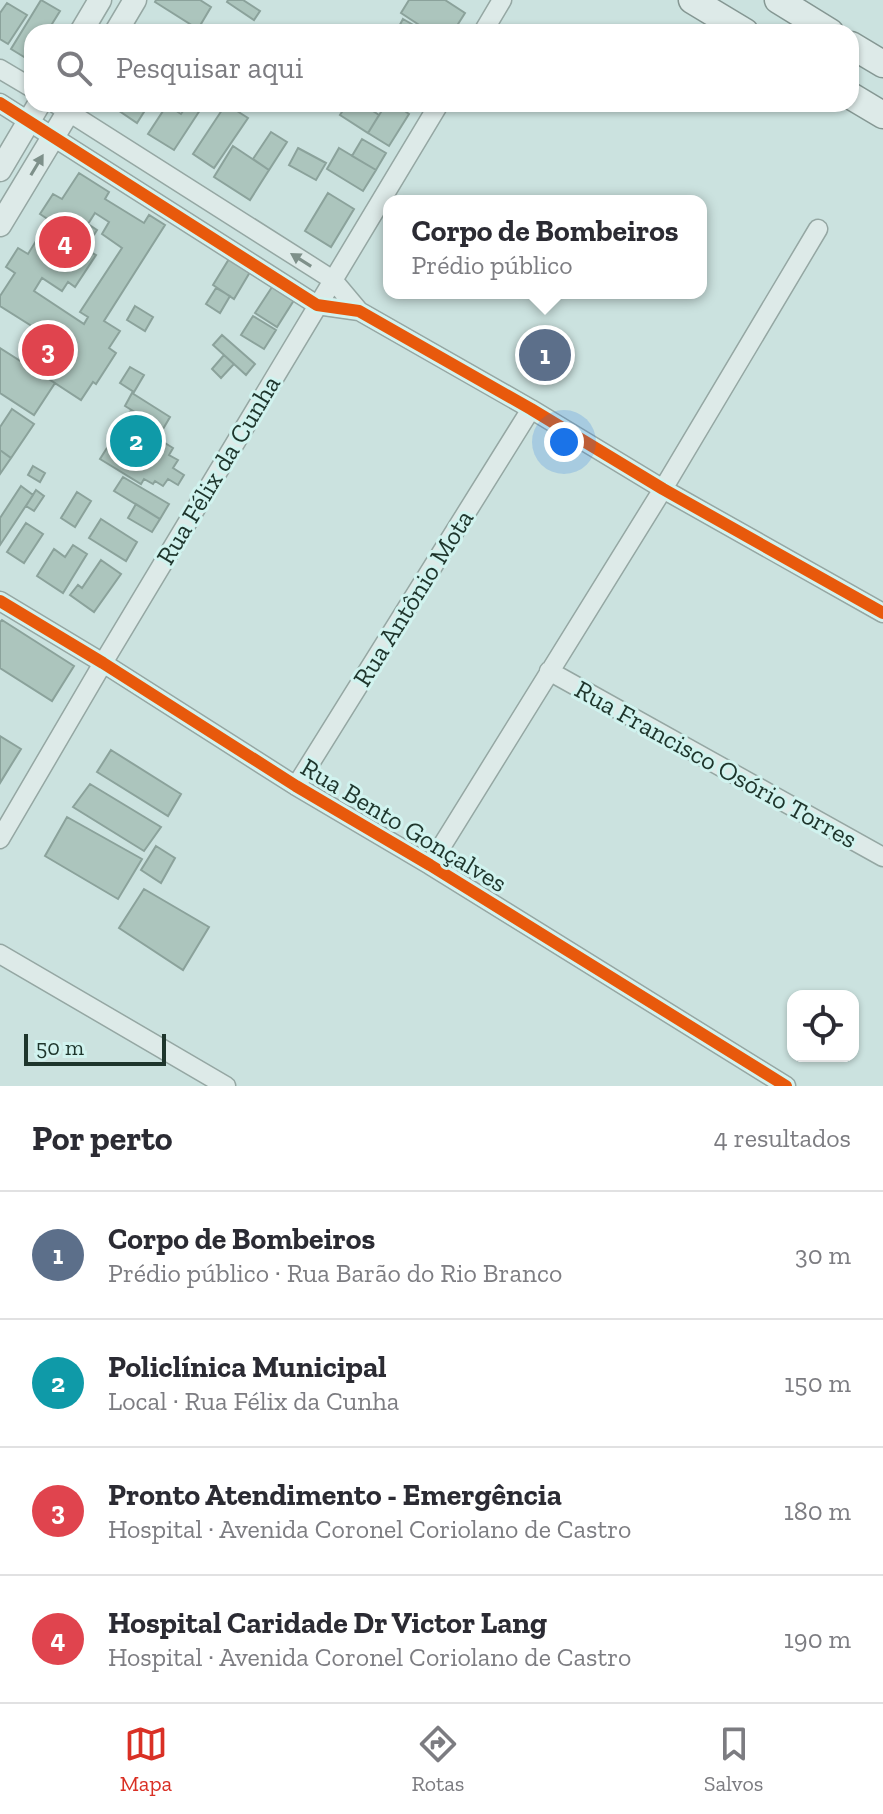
<!DOCTYPE html>
<html lang="pt">
<head>
<meta charset="utf-8">
<style>
  :root { --surface:#fff; --page:#f7f7f7; --text:#2b2b33; --muted:#7c7c81; --line:#e1e1e2; --accent:#d93025 }
  body { margin:0; font-family:"Zilla Slab",serif; background:var(--page); color:var(--text) }
  .controls { position:absolute; right:24px; bottom:24px; display:grid; overflow:hidden; border-radius:16px; box-shadow:0 2px 6px #0004 }
  .controls button { width:72px; height:72px; display:grid; place-items:center; padding:0; border:0; border-bottom:2px solid var(--line); background:var(--surface); color:var(--text); font:40px sans-serif }
  .scale { position:absolute; left:24px; bottom:20px; width:142px; box-sizing:border-box; padding-left:8px; border:4px solid #1e352c; border-top:0; font-size:22px; line-height:28px; white-space:nowrap; color:#1e352c; -webkit-text-stroke:6px #d1f3ef; paint-order:stroke }
  .you { position:absolute; left:564px; top:442px; width:28px; height:28px; margin:-20px; border:6px solid #fff; border-radius:50%; background:#1a73e8; box-shadow:0 0 0 12px #1a73e833 }
  .badge { display:grid; place-items:center; width:52px; height:52px; border-radius:50%; background:var(--accent); color:#fff; font-size:26px; font-weight:700 }
  .pin { position:absolute; translate:-50% -50%; border:4px solid #fff; box-shadow:0 2px 8px #0006 }
  .popup { position:absolute; left:383px; top:195px; width:324px; height:104px; box-sizing:border-box; display:grid; place-content:center; border-radius:16px; background:var(--surface); filter:drop-shadow(0 2px 6px #0005); font-size:26px; white-space:nowrap; color:var(--muted) }
  .popup b { font-size:30px; color:var(--text) }
  .popup::after { content:''; position:absolute; left:50%; top:100%; margin-left:-16px; border:16px solid transparent; border-top-color:var(--surface) }
  .list { margin:0; padding:0; list-style:none }
  h2 { display:flex; justify-content:space-between; align-items:center; height:104px; margin:0; padding:0 32px; font-size:34px }
  h2 small { font-size:26px; font-weight:400; color:var(--muted) }
  .list li { display:grid; grid-template-columns:52px 1fr auto; gap:24px; align-items:center; box-sizing:border-box; height:128px; padding:0 32px; border-top:2px solid var(--line) }
  .list b { display:block; font-size:30px; white-space:nowrap }
  .list p { margin:0; font-size:26px; white-space:nowrap; color:var(--muted) }
  .list em { font-size:26px; font-style:normal; color:var(--muted) }
  .icon { flex:none; width:44px; height:44px; fill:none; stroke:currentColor; stroke-width:2; stroke-linecap:round; stroke-linejoin:round }
  .map { position:relative; flex:none; width:883px; height:1086px; overflow:hidden }
  .search { position:absolute; background:var(--surface); box-shadow:0 2px 6px #0004; left:24px; right:24px; top:24px; height:88px; display:flex; align-items:center; gap:20px; box-sizing:border-box; padding:0 28px; border-radius:24px; color:var(--muted); font-size:30px }
  .sheet { height:616px; background:var(--surface) }
  nav { display:flex; justify-content:space-around; align-items:center; box-sizing:border-box; height:112px; border-top:2px solid var(--line); background:var(--surface); font-size:22px; color:var(--muted) }
  nav a { display:grid; justify-items:center; gap:4px }
  nav .on { color:var(--accent) }
  .map>svg:first-child { display:block }
  .building { fill:#acc5bd; stroke:#8ba29b; stroke-width:2; fill-rule:evenodd }
  .lines { fill:none; stroke-linecap:round; stroke-linejoin:round }
  .minor-casing { stroke:#95a7a3; stroke-width:21 }
  .tertiary-casing { stroke:#95a7a3; stroke-width:25 }
  .secondary-casing { stroke:#859793; stroke-width:29 }
  .minor { stroke:#ddeae8; stroke-width:18 }
  .tertiary { stroke:#ddeae8; stroke-width:22 }
  .secondary { stroke:#ddeae8; stroke-width:26 }
  .cycleway-casing { stroke:#d1f3ef; stroke-width:17 }
  .cycleway { stroke:#e8590c; stroke-width:12 }
  .oneway { fill:#7e908a }
  .labels { text-anchor:middle; stroke-width:6; stroke-linejoin:round; paint-order:stroke }
  .street-label { font-size:26px; fill:#1e352c; stroke:#d1f3ef }
</style>
</head>
<body>
<div class="map">
<svg width="883" height="1086" viewBox="0 0 883 1086">
  <rect width="100%" height="100%" fill="#cbe2df"/>
  <path class="building" d="M 41,0 L 60,11 L 47,32 L 32,32 L 32,56 L 29,60 L 11,49 Z
    M 156,0 L 200,0 L 211,7 L 198,29 L 155,2 Z
    M 228,0 L 243,0 L 260,11 L 254,20 L 227,2 Z
    M 409,0 L 445,0 L 465,13 L 453,32 L 430,32 L 401,13 Z
    M 7,3 L 27,15 L 8,44 L 0,39 L 0,13 Z
    M 403,19 L 422,30 L 420,32 L 396,32 Z
    M 109,104 L 149,104 L 137,123 Z
    M 188,104 L 204,104 L 174,150 L 148,134 L 167,105 L 181,114 Z
    M 226,104 L 248,118 L 214,168 L 193,154 Z
    M 347,104 L 362,104 L 379,115 L 368,133 L 340,115 Z
    M 386,104 L 395,104 L 409,114 L 389,146 L 368,133 Z
    M 271,132 L 287,142 L 269,170 L 253,159 Z
    M 362,139 L 386,153 L 376,170 L 352,156 Z
    M 233,146 L 269,170 L 250,200 L 214,177 Z
    M 298,148 L 326,163 L 316,180 L 289,165 Z
    M 339,148 L 376,170 L 363,191 L 327,169 Z
    M 79,173 L 109,192 L 105,199 L 144,223 L 149,215 L 165,225 L 104,321 L 120,331 L 109,348 L 116,353 L 96,384 L 93,382 L 81,400 L 38,372 L 57,342 L 0,306 L 0,296 L 15,273 L 6,267 L 18,248 L 28,254 L 49,220 L 40,214 L 53,194 L 62,199 ZM 95,213 L 109,222 L 102,234 L 122,248 L 80,312 L 88,317 L 84,324 L 34,291 L 42,278 L 62,291 L 68,282 L 75,287 L 96,255 L 85,249 L 97,230 L 88,224 Z
    M 328,193 L 354,209 L 331,247 L 305,231 Z
    M 229,259 L 250,272 L 234,299 L 213,285 Z
    M 274,284 L 296,297 L 277,327 L 255,313 Z
    M 216,288 L 230,296 L 220,313 L 206,304 Z
    M 135,306 L 153,317 L 145,331 L 127,320 Z
    M 253,316 L 276,330 L 264,349 L 241,335 Z
    M 222,335 L 255,364 L 246,375 L 213,345 Z
    M 0,348 L 55,383 L 34,415 L 0,393 Z
    M 224,355 L 234,364 L 221,378 L 212,369 Z
    M 130,367 L 144,375 L 134,392 L 120,383 Z
    M 132,393 L 170,417 L 163,429 L 125,406 Z
    M 12,409 L 34,424 L 11,458 L 0,450 L 0,427 Z
    M 131,410 L 155,424 L 149,433 L 173,448 L 169,455 L 178,460 L 173,468 L 184,475 L 178,485 L 168,479 L 163,486 L 155,481 L 153,484 L 144,479 L 141,484 L 100,459 Z
    M 0,450 L 11,458 L 0,474 Z
    M 33,466 L 45,473 L 40,482 L 28,475 Z
    M 123,477 L 169,504 L 160,519 L 114,491 Z
    M 21,486 L 33,495 L 0,545 L 0,518 Z
    M 36,490 L 44,496 L 34,511 L 26,506 Z
    M 77,492 L 91,501 L 75,527 L 61,518 Z
    M 136,504 L 160,519 L 152,532 L 128,518 Z
    M 101,519 L 137,542 L 126,561 L 89,538 Z
    M 26,523 L 43,534 L 24,563 L 7,552 Z
    M 73,545 L 87,554 L 63,593 L 37,576 L 54,549 L 65,557 Z
    M 101,560 L 121,574 L 94,612 L 70,595 L 78,585 L 82,588 Z
    M 2,620 L 74,666 L 52,701 L 0,668 L 0,622 Z
    M 0,736 L 21,749 L 0,783 Z
    M 111,750 L 181,794 L 168,816 L 97,772 Z
    M 90,784 L 161,827 L 144,851 L 73,807 Z
    M 67,817 L 142,859 L 118,899 L 45,856 Z
    M 156,846 L 175,858 L 161,883 L 141,870 Z
    M 144,889 L 209,927 L 183,970 L 119,928 Z"/>
  <g class="lines">
    <defs>
      <path id="minor" d="M 483,32 L 502,0
        M 0,69 L 32,88
        M 0,103 L 317,305 L 359,311 L 531,409 L 663,489 L 883,613
        M 56,104 L 333,280 L 359,311
        M 0,601 L 103,663 L 296,786 L 430,865 L 786,1086
        M 549,671 L 883,857
        M 296,786 L 531,409
        M 0,839 L 103,663 L 439,104
        M 430,865 L 663,489 L 818,229
        M 0,954 L 226,1086"/>
      <path id="tertiary" d="M 81,32 L 100,0
        M 116,32 L 135,0
        M 0,170 L 39,104
        M 0,225 L 73,104"/>
      <path id="secondary" d="M 692,0 L 745,32
        M 778,0 L 830,32
        M 851,45 L 883,64
        M 851,96 L 883,115"/>
    </defs>
    <use href="#minor" class="minor-casing"/>
    <use href="#tertiary" class="tertiary-casing"/>
    <use href="#secondary" class="secondary-casing"/>
    <use href="#minor" class="minor"/>
    <use href="#tertiary" class="tertiary"/>
    <use href="#secondary" class="secondary"/>
    <defs>
      <path id="cycleway" d="M 0,103 L 317,305 L 359,311 L 531,409 L 663,489 L 883,613
        M 0,601 L 103,663 L 296,786 L 430,865 L 786,1086"/>
    </defs>
    <use href="#cycleway" class="cycleway-casing"/>
    <use href="#cycleway" class="cycleway"/>
  </g>
  <defs><path id="oneway-solid" d="M-6-.8H1V-3.2L6.5 0L1 3.2V.8H-6Z" transform="scale(2)"/></defs>
  <g class="oneway">
    <use href="#oneway-solid" transform="translate(37 165) rotate(-59)"/>
    <use href="#oneway-solid" transform="translate(301 260) rotate(-148)"/>
  </g>
  <g class="labels">
    <g class="street-label">
      <text transform="translate(218 470) rotate(-59)" y="9">Rua Félix da Cunha</text>
      <text transform="translate(413 598) rotate(-58)" y="9">Rua Antônio Mota</text>
      <text transform="translate(716 764) rotate(29)" y="9">Rua Francisco Osório Torres</text>
      <text transform="translate(404 825) rotate(31)" y="9">Rua Bento Gonçalves</text>
    </g>
  </g>
</svg>
<div class="controls">
<button><svg class="icon" aria-label="locate" viewBox="0 0 24 24"><circle cx="12" cy="12" r="6"/><path d="M12 2v4M12 18v4M2 12h4M18 12h4"/></svg></button>
</div>
<div class="scale">50 m</div>
<div class="you"></div>
<div class="pin badge" style="left:545px;top:355px;background:#5c6f8a">1</div>
<div class="popup"><b>Corpo de Bombeiros</b>Prédio público</div>
<div class="pin badge" style="left:136px;top:441px;background:#0f9aa8">2</div>
<div class="pin badge" style="left:48px;top:350px;background:#e0444e">3</div>
<div class="pin badge" style="left:65px;top:242px;background:#e0444e">4</div>
<div class="search"><svg class="icon" aria-label="search" viewBox="0 0 24 24"><circle cx="10" cy="10" r="6"/><path d="M15 15l6 6"/></svg>Pesquisar aqui</div>
</div>
<section class="sheet">
<h2>Por perto<small>4 resultados</small></h2>
<ul class="list">
<li><span class="badge" style="background:#5c6f8a">1</span><div><b>Corpo de Bombeiros</b><p>Prédio público · Rua Barão do Rio Branco</p></div><em>30 m</em></li>
<li><span class="badge" style="background:#0f9aa8">2</span><div><b>Policlínica Municipal</b><p>Local · Rua Félix da Cunha</p></div><em>150 m</em></li>
<li><span class="badge" style="background:#e0444e">3</span><div><b>Pronto Atendimento - Emergência</b><p>Hospital · Avenida Coronel Coriolano de Castro</p></div><em>180 m</em></li>
<li><span class="badge" style="background:#e0444e">4</span><div><b>Hospital Caridade Dr Victor Lang</b><p>Hospital · Avenida Coronel Coriolano de Castro</p></div><em>190 m</em></li>
</ul>
</section>
<nav>
<a class="on"><svg class="icon" aria-label="map" viewBox="0 0 24 24"><path d="M3 6l6-2 6 2 6-2v14l-6 2-6-2-6 2zM9 4v14M15 6v14"/></svg>Mapa</a>
<a><svg class="icon" aria-label="directions" viewBox="0 0 24 24"><path d="M12 3l9 9-9 9-9-9zM9 14v-3h6M13 9l2 2-2 2"/></svg>Rotas</a>
<a><svg class="icon" aria-label="saved" viewBox="0 0 24 24"><path d="M7 4h10v16l-5-4-5 4z"/></svg>Salvos</a>
</nav>
</body>
</html>
